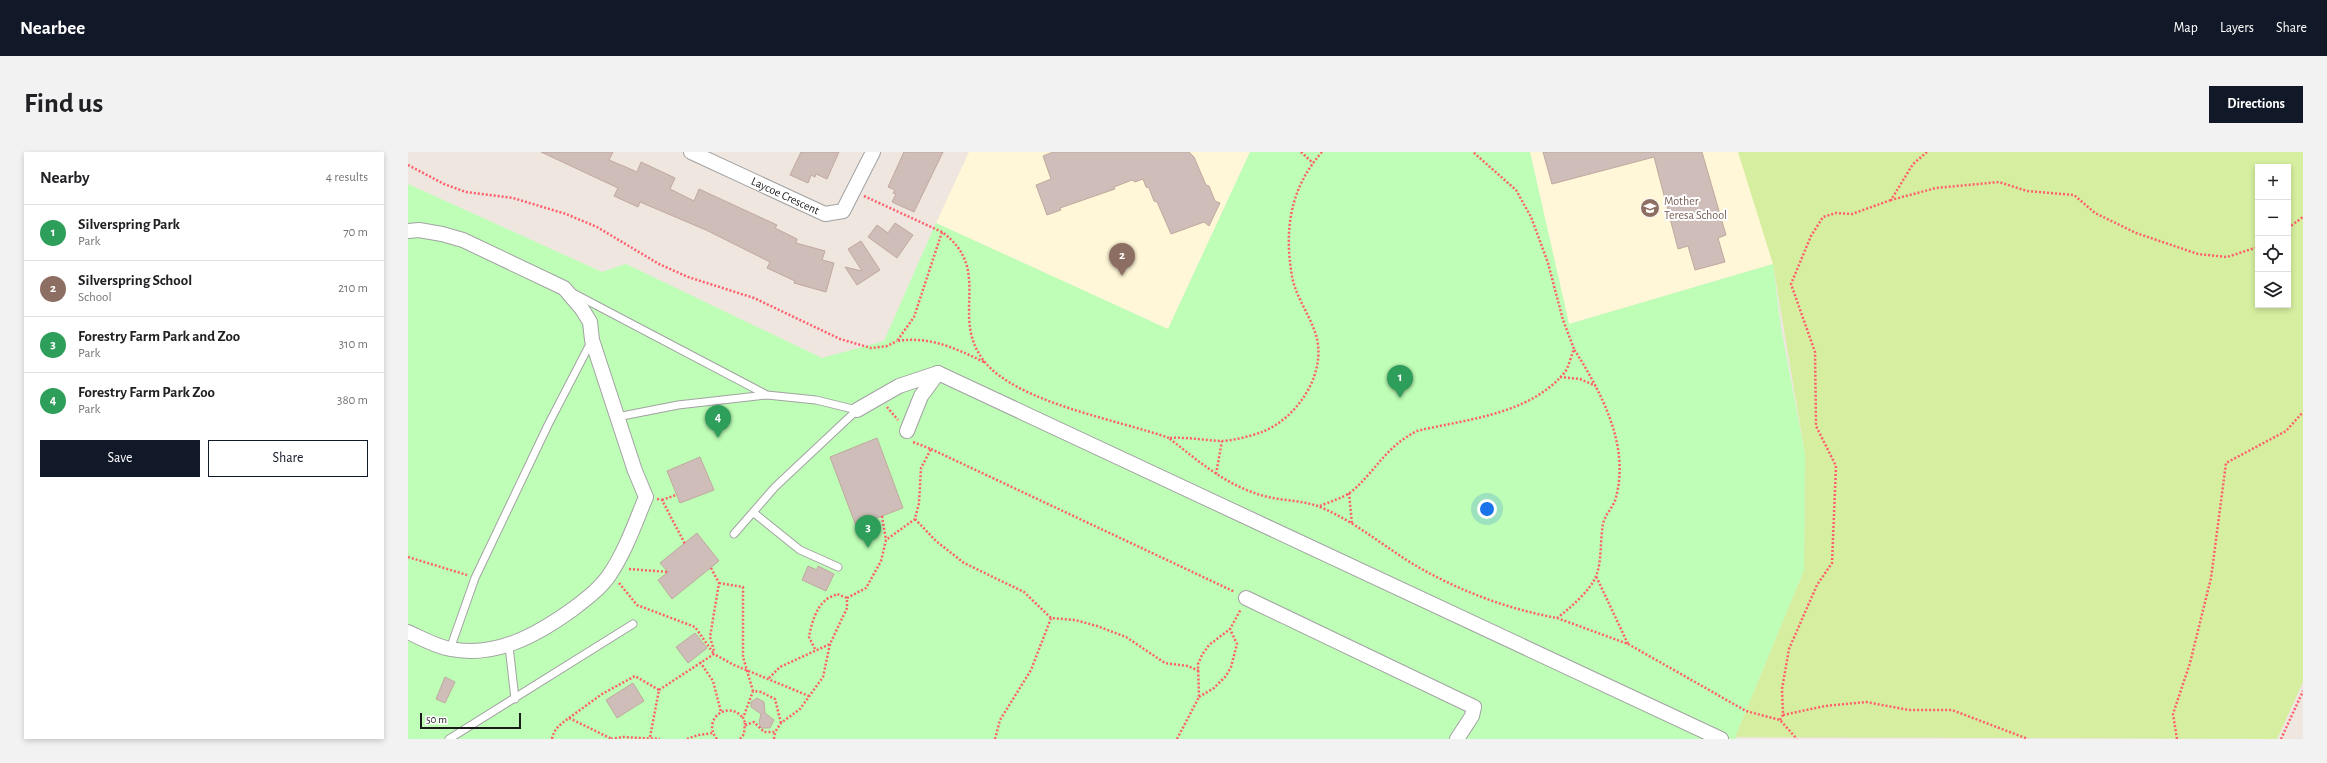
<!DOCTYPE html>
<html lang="en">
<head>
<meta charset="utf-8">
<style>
  :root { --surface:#fff; --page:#f2f2f2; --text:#202124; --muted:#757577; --line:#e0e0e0; --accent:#111827 }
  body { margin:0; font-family:"Alegreya Sans",sans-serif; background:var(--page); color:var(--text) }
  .controls { position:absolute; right:12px; top:12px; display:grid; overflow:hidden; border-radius:0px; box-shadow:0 2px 6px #0003 }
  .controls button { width:36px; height:36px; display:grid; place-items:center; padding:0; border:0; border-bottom:1px solid var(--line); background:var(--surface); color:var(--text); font:20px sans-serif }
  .scale { position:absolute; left:12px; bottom:10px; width:101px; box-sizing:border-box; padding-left:4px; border:2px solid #1b1b1b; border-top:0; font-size:11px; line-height:14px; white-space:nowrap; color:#1b1b1b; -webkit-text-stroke:3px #fff; paint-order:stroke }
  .you { position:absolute; left:1079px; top:357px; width:14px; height:14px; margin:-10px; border:3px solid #fff; border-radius:50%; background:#1a73e8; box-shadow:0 0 0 6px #1a73e833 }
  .badge { display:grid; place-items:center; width:26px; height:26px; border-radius:50%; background:var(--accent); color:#fff; font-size:13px; font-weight:700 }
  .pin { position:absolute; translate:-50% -33px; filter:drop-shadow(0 1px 2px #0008) }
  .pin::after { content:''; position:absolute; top:21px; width:14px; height:12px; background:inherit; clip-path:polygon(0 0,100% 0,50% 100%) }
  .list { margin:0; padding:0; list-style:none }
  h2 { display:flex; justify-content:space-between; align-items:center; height:52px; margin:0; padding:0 16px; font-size:17px }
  h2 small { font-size:13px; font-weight:400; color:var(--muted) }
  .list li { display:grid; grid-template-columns:26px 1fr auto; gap:12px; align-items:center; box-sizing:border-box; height:56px; padding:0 16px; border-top:1px solid var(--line) }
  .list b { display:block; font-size:15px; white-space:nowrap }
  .list p { margin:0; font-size:13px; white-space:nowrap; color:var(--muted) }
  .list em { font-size:13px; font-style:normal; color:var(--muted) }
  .actions { display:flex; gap:8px; padding:12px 16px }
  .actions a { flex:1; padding:9px 0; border:1px solid var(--accent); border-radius:0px; text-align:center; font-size:14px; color:var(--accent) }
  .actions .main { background:var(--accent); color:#fff }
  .icon { flex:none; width:22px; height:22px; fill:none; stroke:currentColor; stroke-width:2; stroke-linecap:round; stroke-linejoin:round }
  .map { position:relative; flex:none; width:1895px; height:587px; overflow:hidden; border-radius:0px }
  header { display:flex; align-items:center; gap:24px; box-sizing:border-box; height:56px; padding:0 20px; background:var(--accent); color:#fff }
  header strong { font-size:19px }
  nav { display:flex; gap:22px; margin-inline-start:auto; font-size:14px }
  .intro { display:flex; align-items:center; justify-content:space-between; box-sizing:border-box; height:96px; padding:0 24px }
  h1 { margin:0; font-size:28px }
  .button { padding:10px 18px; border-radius:0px; background:var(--accent); color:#fff; font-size:14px; font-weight:700 }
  main { display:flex; gap:24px; padding:0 24px }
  aside { flex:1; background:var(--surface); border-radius:0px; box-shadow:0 2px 6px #0003 }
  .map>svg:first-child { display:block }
  .education { fill:#fff7d7 }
  .grass { fill:#d5ee9f; fill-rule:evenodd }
  .park { fill:#befeb6 }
  .building { fill:#cebdb8; stroke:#c1a8a0 }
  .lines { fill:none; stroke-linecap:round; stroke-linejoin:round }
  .service-casing { stroke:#a2a2a2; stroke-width:9 }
  .minor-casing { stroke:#a2a2a2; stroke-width:16 }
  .path { stroke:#ff5f6d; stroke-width:2.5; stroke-dasharray:2 2; stroke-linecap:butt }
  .service { stroke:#fff; stroke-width:7 }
  .minor { stroke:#fff; stroke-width:14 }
  .labels { text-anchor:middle; stroke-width:4; stroke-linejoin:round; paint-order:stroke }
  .street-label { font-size:12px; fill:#1b1b1b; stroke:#fff }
  .education-label { font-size:12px; fill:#785e54; stroke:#fff; text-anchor:start }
</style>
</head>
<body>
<header>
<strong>Nearbee</strong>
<nav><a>Map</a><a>Layers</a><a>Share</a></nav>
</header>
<div class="intro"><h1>Find us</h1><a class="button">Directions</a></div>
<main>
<aside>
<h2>Nearby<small>4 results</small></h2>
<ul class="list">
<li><span class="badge" style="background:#2e9e5b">1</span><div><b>Silverspring Park</b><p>Park</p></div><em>70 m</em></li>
<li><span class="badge" style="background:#8d6e63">2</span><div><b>Silverspring School</b><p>School</p></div><em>210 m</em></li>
<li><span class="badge" style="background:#2e9e5b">3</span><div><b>Forestry Farm Park and Zoo</b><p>Park</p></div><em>310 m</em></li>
<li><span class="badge" style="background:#2e9e5b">4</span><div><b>Forestry Farm Park Zoo</b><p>Park</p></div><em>380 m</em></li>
</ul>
<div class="actions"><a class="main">Save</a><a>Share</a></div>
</aside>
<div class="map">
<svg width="1895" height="587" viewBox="0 0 1895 587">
  <rect width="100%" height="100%" fill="#eee6df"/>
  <path class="education" d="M 561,0 L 842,0 L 760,177 L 528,71 Z
    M 1122,0 L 1335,0 L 1365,112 L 1161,172 Z"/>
  <path class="grass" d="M 1330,0 L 1895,0 L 1895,530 L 1869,587 L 1327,585 L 1396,418 L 1397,302 L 1365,112 ZM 1850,15 L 1880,15 L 1880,153 L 1850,153 Z"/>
  <path class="park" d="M 842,0 L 1122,0 L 1161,172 L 1365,112 L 1373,176 L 1397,302 L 1396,418 L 1327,585 L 1330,587 L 0,587 L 0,32 L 194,120 L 218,112 L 414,206 L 476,189 L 528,71 L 760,177 Z"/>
  <path class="building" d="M 133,0 L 205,0 L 201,8 L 220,16 L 229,20 L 233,10 L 267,26 L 262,37 L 286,49 L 291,37 L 369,73 L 367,76 L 389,87 L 388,91 L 417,99 L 414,108 L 426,111 L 418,140 L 386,131 L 387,129 L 359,116 L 362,110 L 298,78 L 232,50 L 230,55 L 206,44 L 210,36 Z
    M 393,0 L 431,0 L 419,27 L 408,22 L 407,25 L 403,23 L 400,31 L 382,23 Z
    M 496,0 L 535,0 L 506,60 L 484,50 L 488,42 L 485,41 L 487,38 L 480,35 Z
    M 645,0 L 781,0 L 786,5 L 798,33 L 801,34 L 807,49 L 812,51 L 801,74 L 796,70 L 763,82 L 749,50 L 746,49 L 741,36 L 738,35 L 735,27 L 727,30 L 724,28 L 706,35 L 707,37 L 652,56 L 653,58 L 639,63 L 628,33 L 643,27 L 635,4 Z
    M 1135,0 L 1294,0 L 1318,83 L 1310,86 L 1317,110 L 1287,118 L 1280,94 L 1270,97 L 1246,5 L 1144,32 Z
    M 487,71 L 505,83 L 489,106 L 460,85 L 469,73 L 480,81 Z
    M 453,89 L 472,118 L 449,133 L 437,115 L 454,119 L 440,97 Z
    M 469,286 L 495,356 L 448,374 L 422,305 Z
    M 292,305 L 306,338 L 272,351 L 259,319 Z
    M 289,381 L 311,409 L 264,447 L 250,428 L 260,420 L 252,411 Z
    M 400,414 L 409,418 L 410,414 L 426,422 L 418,439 L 394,428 Z
    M 287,481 L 299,496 L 280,511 L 268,495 Z
    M 37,525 L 47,530 L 37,551 L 28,547 Z
    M 225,531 L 236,549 L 209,566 L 198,548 Z
    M 349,546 L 356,550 L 357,561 L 366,568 L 362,576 L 353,576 L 351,570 L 353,562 L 343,555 L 343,550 Z"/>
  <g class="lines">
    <defs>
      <path id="service" d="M 165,141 L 359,243
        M 209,265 L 270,253 L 359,243 L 408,248 L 449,258
        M 346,361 L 392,398 L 430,415
        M 326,382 L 367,335 L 449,258
        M 101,494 L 107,547
        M 42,497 L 67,426 L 140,273 L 183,190
        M 41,587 L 225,472"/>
      <g id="minor">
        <path id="s1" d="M 283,0 L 417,62 L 435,59 L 465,0"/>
        <path d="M 0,79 L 11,78 L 34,82 L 55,88 L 156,136 L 174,157 L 182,170 L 184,188 L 227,319 L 238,345 C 227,371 218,398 202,422 C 193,436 178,447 165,457 C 129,483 88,506 42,497 C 27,494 13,486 0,480"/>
        <path d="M 449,258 L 491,234 L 530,221 L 1313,587"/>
        <path d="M 499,279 L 513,244 L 530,221"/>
        <path d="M 838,446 L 1066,555 L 1064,564 L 1049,587"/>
      </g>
    </defs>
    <use href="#service" class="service-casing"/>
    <use href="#minor" class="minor-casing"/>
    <path class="path" d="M 893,0 L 905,11
      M 914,0 C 882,36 876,78 884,124 C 887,143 901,162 907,180 C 921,219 890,266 854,280 C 843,284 824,289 812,289 C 795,288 779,285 761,286 C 790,309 819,334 856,344 C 874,349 895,348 912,355 C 946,369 974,393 1005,412 C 1049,438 1099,457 1149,466 C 1161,457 1183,438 1188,424 C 1194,410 1192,388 1195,372 C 1197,362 1206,355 1208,345 C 1222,293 1193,240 1166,197
      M 1519,0 L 1505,12 L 1483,48 L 1528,36 L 1591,30 L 1619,39 L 1666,43 L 1687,61 L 1728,81 L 1790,102 L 1819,105 L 1850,95
      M 0,13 L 36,32 L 58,40 L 105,46 L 158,62 L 189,75 L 251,112 L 280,125 L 346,146 L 432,187 L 463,196 L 479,194 L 489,189
      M 456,44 L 534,80
      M 1880,76 L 1895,65
      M 576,210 C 547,196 522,184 489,189 L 506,165 L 534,80 C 586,118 541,164 576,209 C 609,251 711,268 761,286
      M 1152,225 L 1172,227 L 1188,234
      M 479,255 L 490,268
      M 523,297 L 827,440
      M 808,322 L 814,289
      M 941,341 L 944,372
      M 249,347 L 254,348 L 277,392
      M 254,348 L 268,343
      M 912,354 C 921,350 935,346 943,340 C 968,319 977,295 1009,279 C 1058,267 1122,263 1157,220 C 1161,214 1163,204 1166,197 L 1155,168 L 1140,111 L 1123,65 L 1108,38 L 1065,0
      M 474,364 L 478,388
      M 507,367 L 528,389 L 556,411 L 616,440 L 643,466 L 667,468 L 689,474 L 718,485 L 757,511 L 780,514 L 791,519
      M 0,405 L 59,423
      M 303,416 L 311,431 L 302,485 L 306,499
      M 221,417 L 260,420
      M 211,431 L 229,453 L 287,475 L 306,502
      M 311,431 L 335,435 L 335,505 L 345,539
      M 439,446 L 458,436 L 473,409 L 478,388 L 507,367 L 511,351 L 513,316 L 523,297 L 505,290
      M 1149,466 L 1220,492 L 1188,424
      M 1220,492 L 1338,559 L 1372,568 L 1389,587
      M 407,497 L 401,485 C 403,473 408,455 418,448 C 421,445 426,444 429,442 L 439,446
      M 292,510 L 305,529 L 313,560
      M 361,526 L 372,515 L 422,492
      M 251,538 L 306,502 L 326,513 L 401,544
      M 791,545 L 806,536 L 818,524 L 823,515 L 829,492 L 822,477
      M 1375,563 L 1417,554 L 1458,550 L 1501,558 L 1544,558 L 1620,587
      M 161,566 L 194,542 L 227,524 L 251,538 L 242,585
      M 1372,568 L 1375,563 L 1374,537 L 1381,497 L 1409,433 L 1424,411 L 1428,314 L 1408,274 L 1407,200 L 1383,132 L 1403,84 L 1415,65 L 1428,61 L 1444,62 L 1483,48
      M 373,571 L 367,547 L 353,540 L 345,539 L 335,566 L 338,573 L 346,570 L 356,580 L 367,580 L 373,571 L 392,557 L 415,525 L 422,492 L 439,456 L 439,446
      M 144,587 C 146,576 153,572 161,566 L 204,587
      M 203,587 L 215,585 L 252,587
      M 279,587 L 290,583 L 305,581
      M 309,587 C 293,568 320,547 335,566
      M 332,587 L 336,582 L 337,571
      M 366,587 L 367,580
      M 587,587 L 592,568 L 623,518 L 643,466
      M 769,587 L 791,545 L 790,512 L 794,503 L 801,493 L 822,477 L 833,457
      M 1769,587 L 1765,562 L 1782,511 L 1803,426 L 1818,311 L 1878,279 L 1895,260
      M 1873,587 L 1895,539"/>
    <use href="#service" class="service"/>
    <use href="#minor" class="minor"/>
  </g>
  <defs>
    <symbol id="school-disc" viewBox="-11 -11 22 22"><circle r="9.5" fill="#8d6e63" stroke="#fff"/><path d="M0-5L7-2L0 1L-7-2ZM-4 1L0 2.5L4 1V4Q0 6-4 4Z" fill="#fff"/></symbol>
  </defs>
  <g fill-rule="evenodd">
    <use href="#school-disc" x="1231" y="45" width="22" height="22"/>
  </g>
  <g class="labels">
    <g class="street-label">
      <text dy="4" stroke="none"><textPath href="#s1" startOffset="104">Laycoe Crescent</textPath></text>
    </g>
    <g class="education-label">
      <text x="1256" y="53">Mother<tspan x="1256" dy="14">Teresa School</tspan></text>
    </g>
  </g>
</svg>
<div class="controls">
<button>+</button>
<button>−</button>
<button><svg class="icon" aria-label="locate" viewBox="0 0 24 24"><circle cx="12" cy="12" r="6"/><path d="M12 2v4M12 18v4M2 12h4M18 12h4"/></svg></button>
<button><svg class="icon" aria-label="layers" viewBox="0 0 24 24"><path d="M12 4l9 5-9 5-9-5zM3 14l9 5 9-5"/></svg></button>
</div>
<div class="scale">50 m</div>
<div class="you"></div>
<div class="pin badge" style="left:992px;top:246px;background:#2e9e5b">1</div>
<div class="pin badge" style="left:714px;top:124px;background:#8d6e63">2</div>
<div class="pin badge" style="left:460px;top:396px;background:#2e9e5b">3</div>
<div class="pin badge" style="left:310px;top:286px;background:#2e9e5b">4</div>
</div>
</main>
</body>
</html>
